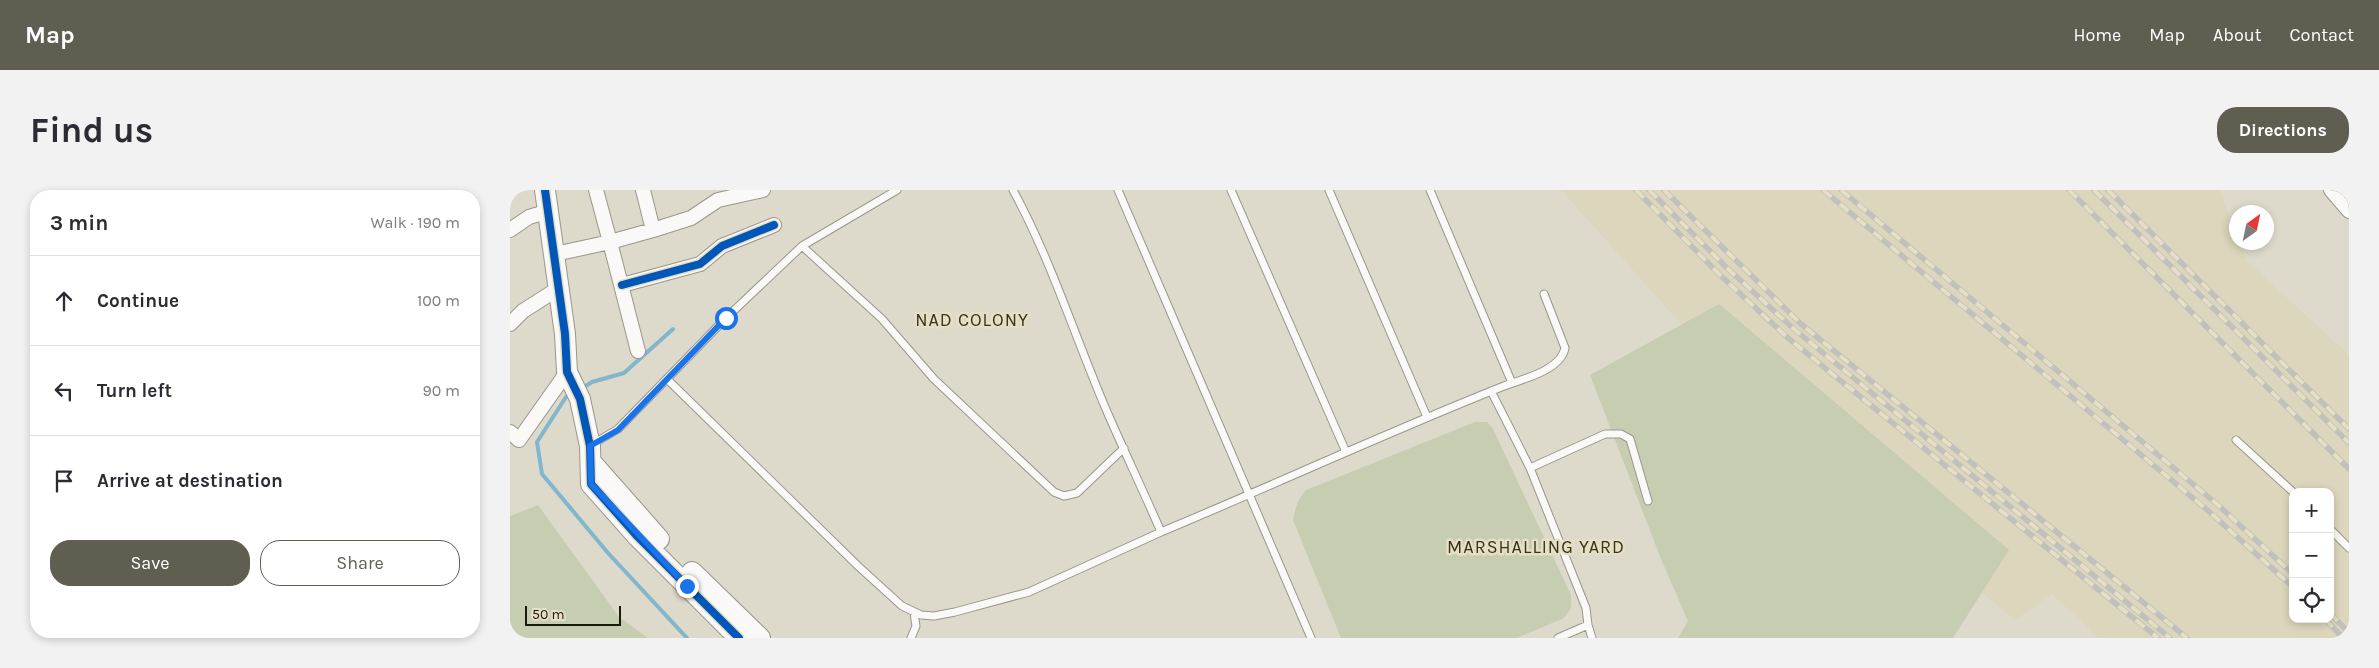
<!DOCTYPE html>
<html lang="en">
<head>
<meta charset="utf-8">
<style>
  :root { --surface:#fff; --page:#f2f2f3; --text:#2b2b33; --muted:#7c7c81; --line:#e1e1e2; --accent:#605d51 }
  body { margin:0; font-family:Karla,sans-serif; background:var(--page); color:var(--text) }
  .controls { position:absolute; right:15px; bottom:15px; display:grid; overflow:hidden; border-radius:10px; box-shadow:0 2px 8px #0003 }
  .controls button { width:45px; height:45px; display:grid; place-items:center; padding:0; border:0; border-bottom:1px solid var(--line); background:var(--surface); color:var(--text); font:25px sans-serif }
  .compass { position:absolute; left:1719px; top:15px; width:45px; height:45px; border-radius:50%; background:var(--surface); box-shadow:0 2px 8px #0003; rotate:33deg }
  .scale { position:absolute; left:15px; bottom:12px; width:96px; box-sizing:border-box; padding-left:5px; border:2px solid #1c1a10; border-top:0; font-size:14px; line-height:18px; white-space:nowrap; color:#1c1a10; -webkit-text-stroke:4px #e5dfc3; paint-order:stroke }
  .stop { position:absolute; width:15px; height:15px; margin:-11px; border:4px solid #1a73e8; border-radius:50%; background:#fff }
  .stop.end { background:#1a73e8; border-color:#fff; box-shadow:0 1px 5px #0008 }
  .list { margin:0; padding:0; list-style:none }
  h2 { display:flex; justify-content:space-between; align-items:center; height:65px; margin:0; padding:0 20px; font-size:21px }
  h2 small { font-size:16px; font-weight:400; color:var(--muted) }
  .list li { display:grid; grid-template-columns:32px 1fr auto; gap:15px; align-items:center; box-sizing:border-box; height:90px; padding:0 20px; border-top:1px solid var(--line) }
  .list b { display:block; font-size:19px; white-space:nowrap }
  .list em { font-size:16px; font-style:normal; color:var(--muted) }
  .actions { display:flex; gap:10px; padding:15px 20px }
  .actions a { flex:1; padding:11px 0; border:1px solid var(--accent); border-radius:20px; text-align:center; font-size:18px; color:var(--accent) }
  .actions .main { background:var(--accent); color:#fff }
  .icon { flex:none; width:28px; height:28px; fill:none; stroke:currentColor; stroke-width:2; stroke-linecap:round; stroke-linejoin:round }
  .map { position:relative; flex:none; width:1839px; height:448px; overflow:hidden; border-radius:20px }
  header { display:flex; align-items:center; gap:30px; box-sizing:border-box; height:70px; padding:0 25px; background:var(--accent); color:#fff }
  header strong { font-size:24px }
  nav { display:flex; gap:28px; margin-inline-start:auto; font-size:18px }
  .intro { display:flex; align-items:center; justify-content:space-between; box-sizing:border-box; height:120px; padding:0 30px }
  h1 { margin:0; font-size:35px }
  .button { padding:12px 22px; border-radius:20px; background:var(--accent); color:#fff; font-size:18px; font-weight:700 }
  main { display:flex; gap:30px; padding:0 30px }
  aside { flex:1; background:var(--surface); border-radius:20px; box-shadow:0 2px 8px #0003 }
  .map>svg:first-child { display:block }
  .built { fill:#dcd6bc; fill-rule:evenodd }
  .green { fill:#c6cdb1 }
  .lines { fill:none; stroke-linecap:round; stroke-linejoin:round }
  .stream { stroke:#82b6cc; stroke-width:4 }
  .lane-casing { stroke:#99968b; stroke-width:9 }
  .street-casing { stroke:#99968b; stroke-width:16 }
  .secondary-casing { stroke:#99968b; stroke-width:22 }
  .lane { stroke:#faf9f7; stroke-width:7 }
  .street { stroke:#faf9f7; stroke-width:14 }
  .secondary { stroke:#faf9f7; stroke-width:20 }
  .rail-casing { stroke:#c0c0bc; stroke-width:5.5 }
  .rail { stroke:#e5dfc3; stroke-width:4; stroke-dasharray:11; stroke-linecap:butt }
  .cycleway-casing { stroke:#e5dfc3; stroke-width:11 }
  .cycleway { stroke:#0057b8; stroke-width:8 }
  .route { stroke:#1a73e8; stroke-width:6 }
  .labels { text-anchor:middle; stroke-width:5; stroke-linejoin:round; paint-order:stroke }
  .neighbourhood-label { font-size:18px; letter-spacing:1px; fill:#38321c; stroke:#e5dfc3 }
</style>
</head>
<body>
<header>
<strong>Map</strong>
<nav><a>Home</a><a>Map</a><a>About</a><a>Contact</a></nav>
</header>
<div class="intro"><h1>Find us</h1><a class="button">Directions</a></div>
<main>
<aside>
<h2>3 min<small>Walk · 190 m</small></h2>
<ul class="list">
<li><svg class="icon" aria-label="ahead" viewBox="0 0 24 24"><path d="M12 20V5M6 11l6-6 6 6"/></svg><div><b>Continue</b></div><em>100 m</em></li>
<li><svg class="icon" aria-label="left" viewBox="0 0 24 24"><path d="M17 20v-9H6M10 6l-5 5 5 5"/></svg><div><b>Turn left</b></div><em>90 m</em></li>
<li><svg class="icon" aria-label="arrive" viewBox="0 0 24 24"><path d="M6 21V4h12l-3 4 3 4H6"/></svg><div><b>Arrive at destination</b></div></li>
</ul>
<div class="actions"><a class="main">Save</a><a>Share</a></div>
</aside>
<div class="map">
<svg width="1839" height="448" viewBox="0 0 1839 448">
  <rect width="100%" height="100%" fill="#dddacb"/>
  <path class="built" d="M 1051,0 L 1710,0 L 1726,44 L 1726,52 L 1730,53 L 1736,70 L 1839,165 L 1839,448 L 1589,448 L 1542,404 L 1505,430 L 1224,193 ZM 1783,302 L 1820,302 L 1820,429 L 1783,429 Z"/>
  <path class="green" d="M 1209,114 L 1499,360 L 1443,448 L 1168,448 L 1178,431 L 1151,369 L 1080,185 Z
    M 965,232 L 977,232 L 983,239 L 1061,405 L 1061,418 L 1054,428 L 1007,448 L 831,448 L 783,330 C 785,318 788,309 796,300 Z
    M 28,315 L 109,427 L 138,448 L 0,448 L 0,326 Z"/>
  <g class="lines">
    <path class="stream" d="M 71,199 L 82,192 L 114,183 L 163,139
      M 60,205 L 56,207 L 27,252 L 32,284 L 98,363 L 177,448"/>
    <defs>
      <path id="lane" d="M 503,0 C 541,70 564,144 595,217 C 613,259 633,300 651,342 C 766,294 878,242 994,196 C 1013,189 1051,180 1055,158 L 1034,104
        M 608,0 L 801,448
        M 721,0 L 836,262
        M 819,0 L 917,227
        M 920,0 L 1002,193
        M 292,56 L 372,129 L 424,189 L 544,302 L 554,306 L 567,303 L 614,258
        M 157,189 L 348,376 L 392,416 L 411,425 L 424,426 L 445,422 L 519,402 L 651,342
        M 981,201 L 1020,278 L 1076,418 L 1078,435 L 1048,448
        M 1726,250 L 1783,302
        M 81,255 L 108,239 L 216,128 L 292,56 L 387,0
        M 1020,278 L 1095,244 L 1111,244 L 1120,249 L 1138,311
        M 1820,339 L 1839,358
        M 1078,435 L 1082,448
        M 401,448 L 406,436 L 404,423"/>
      <path id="street" d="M 1821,0 L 1839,21
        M 0,40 L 19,27 L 39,21
        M 143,40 L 181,28 L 208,10 L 253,0
        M 45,64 L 100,52 L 86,0
        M 112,95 L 190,74 L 212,56 L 264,35
        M 0,134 L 13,121 L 49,98
        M 128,161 L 100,52 L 143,40 L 133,0
        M 0,242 L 9,250 L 57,182"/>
      <path id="secondary" d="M 35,0 L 55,144 L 57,182 L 70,209 L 80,256 L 81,294 L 128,347 L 229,448
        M 81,272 L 149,349
        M 182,382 L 250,448"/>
    </defs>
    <use href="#lane" class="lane-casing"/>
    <use href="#street" class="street-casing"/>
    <use href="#secondary" class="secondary-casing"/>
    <use href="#lane" class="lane"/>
    <use href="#street" class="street"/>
    <use href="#secondary" class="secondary"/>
    <defs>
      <path id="rail" d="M 1126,0 L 1210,85 L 1278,148 L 1648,448
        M 1139,0 L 1216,77 L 1284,139 L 1660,448
        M 1154,0 L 1291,134 L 1677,448
        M 1313,0 L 1695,318 L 1783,397
        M 1331,0 L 1708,315 L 1783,384
        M 1559,0 L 1839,279
        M 1584,0 L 1839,253
        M 1598,0 L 1839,239
        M 1820,423 L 1839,443
        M 1815,429 L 1833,448"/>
    </defs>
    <use href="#rail" class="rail-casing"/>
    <use href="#rail" class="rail"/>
    <defs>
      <path id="cycleway" d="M 35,0 L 55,144 L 57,182 L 70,209 L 80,256 L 81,294 L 128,347 L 229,448
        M 112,95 L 190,74 L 212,56 L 264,35"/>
    </defs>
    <use href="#cycleway" class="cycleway-casing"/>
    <use href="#cycleway" class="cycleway"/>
  </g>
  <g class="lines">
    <path class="route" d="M 177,396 L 81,294 L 80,256 L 108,240 L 216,128"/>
  </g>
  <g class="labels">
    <g class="neighbourhood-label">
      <text x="462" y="136">NAD COLONY</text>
      <text x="1026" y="363">MARSHALLING YARD</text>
    </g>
  </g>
</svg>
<div class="controls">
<button>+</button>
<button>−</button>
<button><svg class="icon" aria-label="locate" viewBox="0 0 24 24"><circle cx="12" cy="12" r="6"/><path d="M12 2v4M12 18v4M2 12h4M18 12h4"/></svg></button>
</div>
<svg class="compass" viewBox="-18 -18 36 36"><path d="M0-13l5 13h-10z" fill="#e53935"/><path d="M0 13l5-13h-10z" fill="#7c7c81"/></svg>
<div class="scale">50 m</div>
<div class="stop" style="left:216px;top:128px"></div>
<div class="stop end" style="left:177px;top:396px"></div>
</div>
</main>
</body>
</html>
